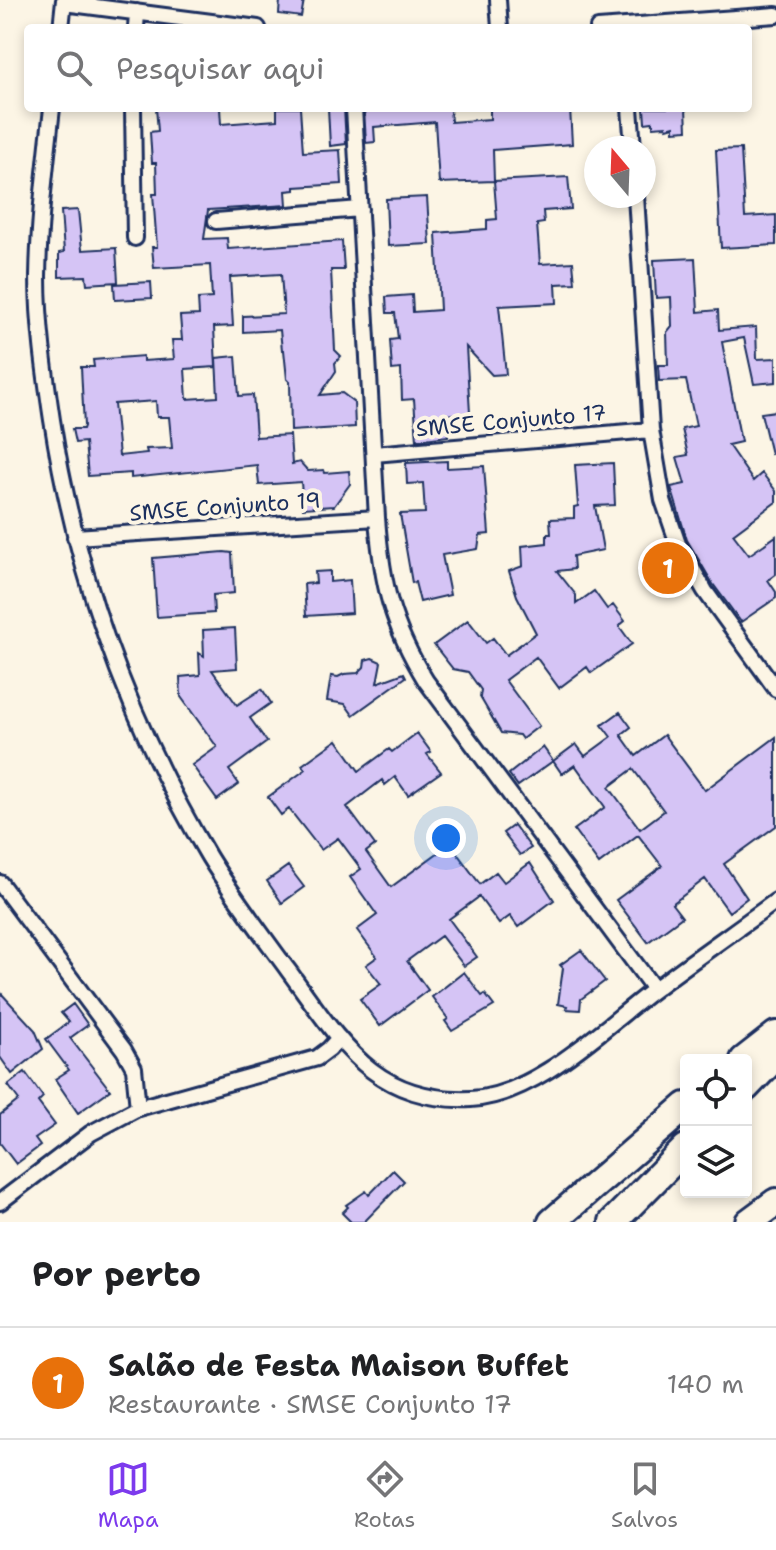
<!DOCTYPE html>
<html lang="pt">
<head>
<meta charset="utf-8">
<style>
  :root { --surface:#fff; --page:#f2f2f2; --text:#202124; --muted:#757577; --line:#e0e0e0; --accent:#7c3aed }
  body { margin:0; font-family:"Shantell Sans",sans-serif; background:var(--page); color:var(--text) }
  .controls { position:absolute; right:24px; bottom:24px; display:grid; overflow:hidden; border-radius:8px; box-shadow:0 4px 12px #0003 }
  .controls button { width:72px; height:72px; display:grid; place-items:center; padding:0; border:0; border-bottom:2px solid var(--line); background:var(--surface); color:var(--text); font:40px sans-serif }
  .compass { position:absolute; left:584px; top:136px; width:72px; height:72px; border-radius:50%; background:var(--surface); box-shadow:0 4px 12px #0003; rotate:341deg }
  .you { position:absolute; left:446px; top:838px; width:28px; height:28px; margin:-20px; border:6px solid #fff; border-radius:50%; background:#1a73e8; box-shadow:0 0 0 12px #1a73e833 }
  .badge { display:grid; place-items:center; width:52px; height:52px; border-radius:50%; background:var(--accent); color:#fff; font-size:26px; font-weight:700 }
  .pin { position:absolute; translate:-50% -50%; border:4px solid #fff; box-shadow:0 2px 8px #0006 }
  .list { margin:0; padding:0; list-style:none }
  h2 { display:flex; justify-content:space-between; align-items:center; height:104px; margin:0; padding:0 32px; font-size:34px }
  h2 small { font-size:26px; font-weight:400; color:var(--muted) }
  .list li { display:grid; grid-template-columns:52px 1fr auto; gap:24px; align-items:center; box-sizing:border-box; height:112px; padding:0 32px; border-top:2px solid var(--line) }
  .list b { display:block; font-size:30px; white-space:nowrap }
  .list p { margin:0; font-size:26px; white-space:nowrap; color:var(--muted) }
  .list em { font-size:26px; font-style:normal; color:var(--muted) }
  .icon { flex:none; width:44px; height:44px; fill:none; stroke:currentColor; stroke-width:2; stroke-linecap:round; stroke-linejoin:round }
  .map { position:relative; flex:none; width:776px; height:1222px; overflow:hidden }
  .search { position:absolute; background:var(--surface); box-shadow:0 4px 12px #0003; left:24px; right:24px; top:24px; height:88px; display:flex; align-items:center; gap:20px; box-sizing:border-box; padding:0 28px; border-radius:8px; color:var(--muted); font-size:30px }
  .sheet { height:216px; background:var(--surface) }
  nav { display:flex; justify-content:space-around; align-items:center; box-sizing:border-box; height:112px; border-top:2px solid var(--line); background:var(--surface); font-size:22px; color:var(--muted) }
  nav a { display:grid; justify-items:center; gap:4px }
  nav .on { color:var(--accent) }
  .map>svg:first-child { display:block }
  .building { fill:#d5c4f5; stroke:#1b2f5e; stroke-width:2; fill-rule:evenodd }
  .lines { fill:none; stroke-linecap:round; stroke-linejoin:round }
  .street-casing { stroke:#1b2f5e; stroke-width:20 }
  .highway-casing { stroke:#1b2f5e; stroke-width:32 }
  .street { stroke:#fcf5e5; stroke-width:14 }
  .highway { stroke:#fcf5e5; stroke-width:26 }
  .labels { text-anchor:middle; stroke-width:8; stroke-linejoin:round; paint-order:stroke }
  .street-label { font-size:22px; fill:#1b2f5e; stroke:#fcf5e5 }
</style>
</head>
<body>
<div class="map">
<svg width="776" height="1222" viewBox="0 0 776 1222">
  <rect width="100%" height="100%" fill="#fcf5e5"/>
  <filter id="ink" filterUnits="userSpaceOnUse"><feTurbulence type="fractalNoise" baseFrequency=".0125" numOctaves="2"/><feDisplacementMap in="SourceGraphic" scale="16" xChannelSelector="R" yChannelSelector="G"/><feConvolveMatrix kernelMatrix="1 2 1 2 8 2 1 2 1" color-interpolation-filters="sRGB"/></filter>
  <g filter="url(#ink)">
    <path class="building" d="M 280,0 L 304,0 L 301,17 L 279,14 Z
      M 156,108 L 220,108 L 221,124 L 277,120 L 277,108 L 300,108 L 303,152 L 340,150 L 342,184 L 295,187 L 295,190 L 286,191 L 287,205 L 208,210 L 204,239 L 227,238 L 228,249 L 342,241 L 344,270 L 331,270 L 335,350 L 341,356 L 335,363 L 336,371 L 320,395 L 342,393 L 354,402 L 355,427 L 291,431 L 290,382 L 287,379 L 284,350 L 282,350 L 280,330 L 243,332 L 243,316 L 284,314 L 281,274 L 230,277 L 233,326 L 214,327 L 216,367 L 185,369 L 187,399 L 218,397 L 216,358 L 236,356 L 239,396 L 253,395 L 256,437 L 290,435 L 292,464 L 300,462 L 308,471 L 324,470 L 325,473 L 349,471 L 350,484 L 334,506 L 303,508 L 301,482 L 259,485 L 257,465 L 131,478 L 131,473 L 88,476 L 85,442 L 75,443 L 72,429 L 83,429 L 84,426 L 81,367 L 94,367 L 93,360 L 143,356 L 143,361 L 174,359 L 172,340 L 182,340 L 180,316 L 199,315 L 198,299 L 212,298 L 210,265 L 154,268 L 152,247 L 157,247 L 153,194 L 157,194 L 156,163 L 152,163 L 150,132 L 158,131 ZM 156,401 L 157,417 L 169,417 L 172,448 L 146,449 L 147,453 L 119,456 L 114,404 Z
      M 328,108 L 344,108 L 346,144 L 330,146 Z
      M 364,108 L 450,108 L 451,122 L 490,119 L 490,108 L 570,108 L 572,144 L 493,150 L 494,181 L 439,183 L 435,122 L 374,127 L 375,142 L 366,143 Z
      M 644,108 L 686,108 L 687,130 L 674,131 L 674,126 L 667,128 L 666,126 L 653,127 L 653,122 L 645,123 Z
      M 741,149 L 745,217 L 776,215 L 776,245 L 721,248 L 716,150 Z
      M 568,177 L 571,209 L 543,211 L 544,223 L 537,224 L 540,264 L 573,262 L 575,283 L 556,284 L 557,303 L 499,306 L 506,374 L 492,375 L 466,347 L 470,413 L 446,415 L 448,436 L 417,440 L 414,399 L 402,400 L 401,369 L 392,370 L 390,340 L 398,339 L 395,313 L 387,313 L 386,297 L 412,295 L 413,312 L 440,310 L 436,233 L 487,229 L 487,220 L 497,219 L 494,181 Z
      M 427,197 L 430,244 L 388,246 L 386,199 Z
      M 78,210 L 82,250 L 116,248 L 118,282 L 87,284 L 86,276 L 59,277 L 59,253 L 64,252 L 61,211 Z
      M 695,258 L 698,312 L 718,310 L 719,330 L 756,327 L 757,359 L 776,358 L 776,382 L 754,384 L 744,338 L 722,342 L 741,442 L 728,445 L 753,481 L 762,473 L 776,491 L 776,502 L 733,534 L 749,555 L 776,536 L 776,574 L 768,580 L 776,592 L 776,598 L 741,622 L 713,584 L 687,540 L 671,487 L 685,484 L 677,457 L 688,455 L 682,429 L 696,426 L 686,380 L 659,381 L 658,365 L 668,365 L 667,332 L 672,326 L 671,297 L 656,298 L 654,260 Z
      M 151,282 L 152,298 L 115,300 L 114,284 Z
      M 776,411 L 776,453 L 771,454 L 761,413 Z
      M 447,461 L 447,468 L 484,466 L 489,534 L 480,535 L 478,549 L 442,555 L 450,595 L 420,602 L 415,582 L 412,583 L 400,514 L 425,513 L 423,483 L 407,484 L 406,463 Z
      M 613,463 L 615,505 L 595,506 L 603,550 L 573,556 L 574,569 L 557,571 L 576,595 L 576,604 L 594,591 L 607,609 L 613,605 L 625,621 L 619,626 L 632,644 L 591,673 L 587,667 L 559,688 L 536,657 L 505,680 L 539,726 L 522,739 L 519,735 L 501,733 L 480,697 L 481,690 L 468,672 L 453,669 L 434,645 L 468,620 L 486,643 L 493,638 L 506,655 L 536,633 L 517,596 L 509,571 L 523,566 L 522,546 L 547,543 L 547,534 L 551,534 L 550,519 L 574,518 L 574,507 L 578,506 L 575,465 Z
      M 224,552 L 232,553 L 234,593 L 213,595 L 214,613 L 157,617 L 153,558 Z
      M 330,571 L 330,582 L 350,580 L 352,613 L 306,616 L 304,584 L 316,583 L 315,572 Z
      M 235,628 L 237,668 L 212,670 L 237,705 L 262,689 L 271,703 L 250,718 L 267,742 L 229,770 L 239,784 L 217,800 L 192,765 L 217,747 L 181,697 L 180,677 L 200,675 L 199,653 L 204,656 L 203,630 Z
      M 372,658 L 381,662 L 377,683 L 404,673 L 406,677 L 353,715 L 345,704 L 327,701 L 331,676 L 338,677 L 344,674 L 358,673 L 364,667 L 365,660 Z
      M 620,712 L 631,727 L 621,735 L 636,756 L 664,735 L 705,790 L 776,737 L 776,826 L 724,864 L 747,898 L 729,912 L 705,879 L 672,904 L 682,917 L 648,942 L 616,900 L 662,866 L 638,835 L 599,864 L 574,830 L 605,807 L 575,765 L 562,774 L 553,761 L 518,786 L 509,774 L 543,747 L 553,761 L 576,744 L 585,756 L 611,737 L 602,725 ZM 633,769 L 664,811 L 640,829 L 609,787 Z
      M 417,733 L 431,752 L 427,754 L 441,772 L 408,795 L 395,777 L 385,785 L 382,780 L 347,807 L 375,845 L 366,852 L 391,887 L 450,844 L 480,884 L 496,872 L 504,882 L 530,863 L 554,900 L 518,927 L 510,916 L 499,924 L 479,897 L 449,919 L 477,957 L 464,966 L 441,936 L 407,961 L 428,990 L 380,1026 L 360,999 L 381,984 L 366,965 L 377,957 L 357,930 L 377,915 L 350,877 L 361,869 L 338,838 L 321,850 L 289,809 L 281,815 L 268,797 L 305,770 L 302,765 L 337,740 L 359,771 L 389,749 L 392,752 Z
      M 514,825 L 531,848 L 520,855 L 503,833 Z
      M 288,866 L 304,887 L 282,903 L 267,881 Z
      M 581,950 L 605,981 L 581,999 L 580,1010 L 566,1009 L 567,1006 L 558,1004 L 563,968 L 560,965 Z
      M 464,972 L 482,996 L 485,994 L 494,1006 L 452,1031 L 445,1021 L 448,1019 L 432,997 Z
      M 0,992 L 35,1030 L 43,1049 L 12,1074 L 0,1057 Z
      M 73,1004 L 88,1025 L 70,1038 L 110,1090 L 78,1113 L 55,1079 L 69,1070 L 46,1039 L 69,1022 L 61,1013 Z
      M 25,1072 L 43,1097 L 38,1102 L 55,1125 L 35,1139 L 40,1146 L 16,1164 L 0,1143 L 0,1115 L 19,1100 L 8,1085 Z
      M 393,1170 L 404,1181 L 364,1222 L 351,1222 L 342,1213 L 348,1207 L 346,1205 L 366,1191 L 369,1195 Z"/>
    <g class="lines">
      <defs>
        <path id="street" d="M 498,0 L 500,28
          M 64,3 L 258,28
          M 61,28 L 64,0
          M 136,28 L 137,12
          M 598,28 L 776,15
          M 52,108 C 46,164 39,219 38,276 C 38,324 45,373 52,420 C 76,574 129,723 209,857 C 233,896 261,933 288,970 C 340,1040 372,1103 471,1099 C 535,1096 603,1028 652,991 C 693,960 735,931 776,901
          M 133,108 L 135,238
          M 354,108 L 377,518 C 382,584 391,624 426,681 L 654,989
          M 630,108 L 633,148
          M 636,196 L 651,430 L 663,500 L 678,544 L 705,591 L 776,689
          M 216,221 L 360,209
          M 374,454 L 651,430
          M 75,537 L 377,518
          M 0,883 L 124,1050 L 134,1068 L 138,1108
          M 0,1202 L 91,1133 L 138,1108 L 317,1058 L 329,1049 L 339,1038"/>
        <path id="highway" d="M 744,1060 L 776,1035
          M 746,1087 L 776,1056
          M 552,1222 L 686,1106
          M 613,1222 L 686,1148
          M 749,1222 L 776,1202"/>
      </defs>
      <use href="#street" class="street-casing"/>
      <use href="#highway" class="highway-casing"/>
      <use href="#street" class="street"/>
      <use href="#highway" class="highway"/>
    </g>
  </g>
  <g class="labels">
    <g class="street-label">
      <text transform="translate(511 420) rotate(-5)" y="8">SMSE Conjunto 17</text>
      <text transform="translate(225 506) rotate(-4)" y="8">SMSE Conjunto 19</text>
    </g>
  </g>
</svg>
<div class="controls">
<button><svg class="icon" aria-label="locate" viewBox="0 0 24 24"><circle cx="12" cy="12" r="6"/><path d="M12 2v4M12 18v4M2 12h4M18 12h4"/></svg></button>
<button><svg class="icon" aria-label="layers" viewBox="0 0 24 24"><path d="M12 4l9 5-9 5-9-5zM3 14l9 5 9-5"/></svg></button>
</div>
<svg class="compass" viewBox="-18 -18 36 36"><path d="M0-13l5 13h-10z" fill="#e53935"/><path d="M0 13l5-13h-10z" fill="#757577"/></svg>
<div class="you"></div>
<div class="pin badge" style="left:668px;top:568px;background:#e8710a">1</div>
<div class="search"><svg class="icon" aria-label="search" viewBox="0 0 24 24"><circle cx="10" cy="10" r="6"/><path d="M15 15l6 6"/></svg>Pesquisar aqui</div>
</div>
<section class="sheet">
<h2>Por perto<small></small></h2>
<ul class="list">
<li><span class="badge" style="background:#e8710a">1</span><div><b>Salão de Festa Maison Buffet</b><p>Restaurante · SMSE Conjunto 17</p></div><em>140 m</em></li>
</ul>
</section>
<nav>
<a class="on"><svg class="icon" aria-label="map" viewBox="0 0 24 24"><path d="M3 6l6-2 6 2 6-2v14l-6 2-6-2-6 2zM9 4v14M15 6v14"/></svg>Mapa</a>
<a><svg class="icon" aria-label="directions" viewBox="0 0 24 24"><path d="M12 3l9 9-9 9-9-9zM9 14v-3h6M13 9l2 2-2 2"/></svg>Rotas</a>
<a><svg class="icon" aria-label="saved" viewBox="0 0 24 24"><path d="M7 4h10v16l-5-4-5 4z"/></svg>Salvos</a>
</nav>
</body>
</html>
